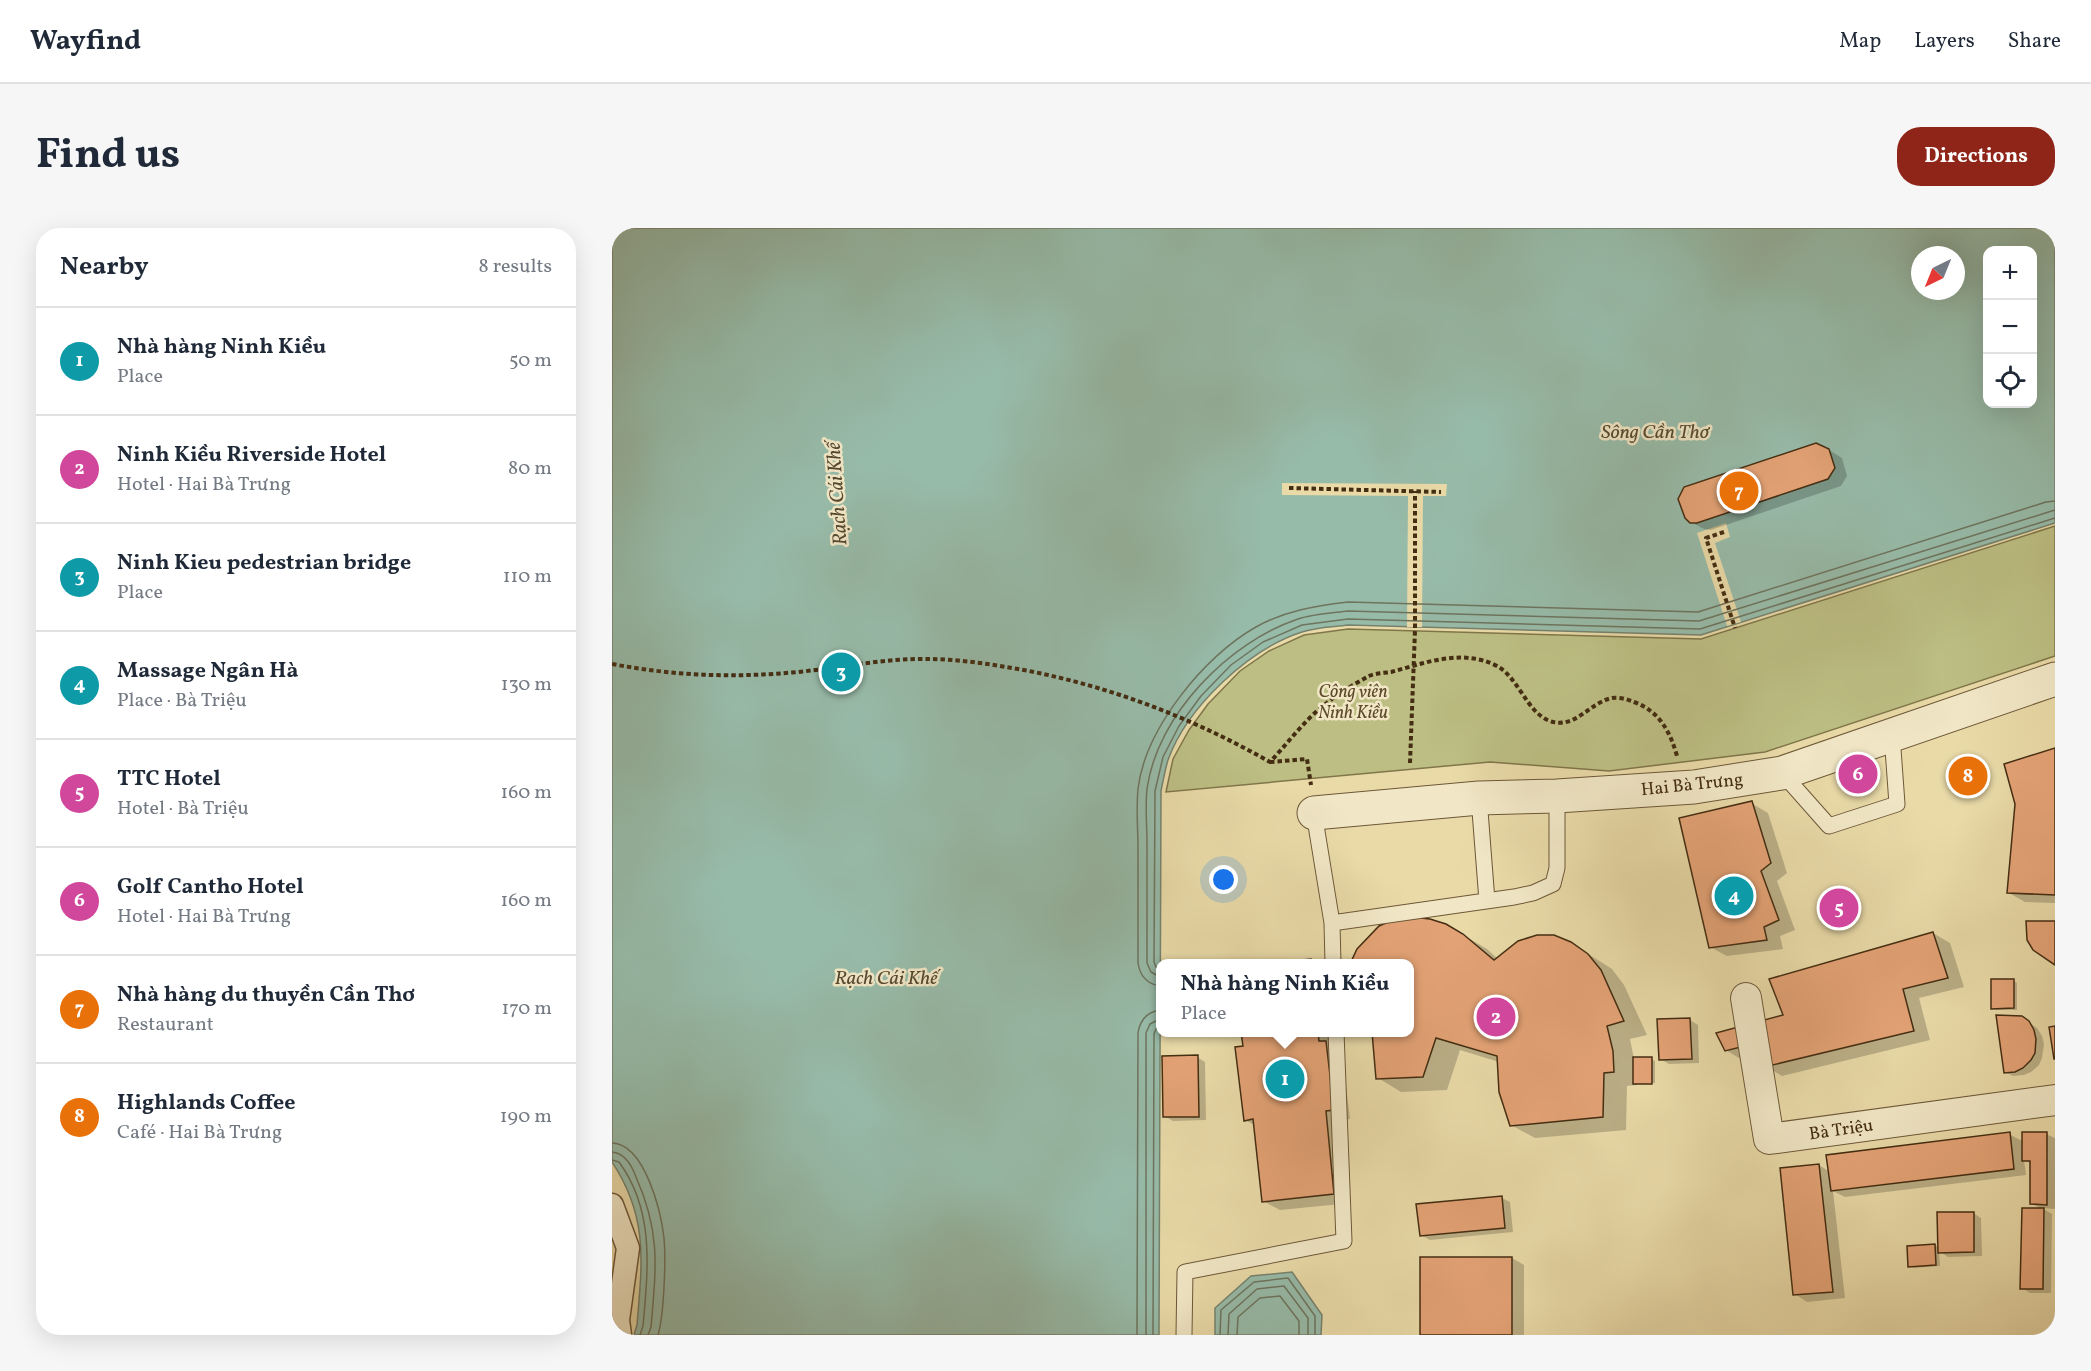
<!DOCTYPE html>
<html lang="en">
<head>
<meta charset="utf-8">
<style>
  :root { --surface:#fff; --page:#f6f6f7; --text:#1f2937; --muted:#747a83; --line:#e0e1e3; --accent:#8f2418 }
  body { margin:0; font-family:Vollkorn,serif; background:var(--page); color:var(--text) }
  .controls { position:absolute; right:18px; top:18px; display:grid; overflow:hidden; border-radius:12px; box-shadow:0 6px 24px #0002 }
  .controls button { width:54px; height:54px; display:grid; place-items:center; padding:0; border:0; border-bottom:2px solid var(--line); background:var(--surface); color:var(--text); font:30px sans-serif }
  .compass { position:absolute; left:1299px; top:18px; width:54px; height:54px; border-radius:50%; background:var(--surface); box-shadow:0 6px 24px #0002; rotate:223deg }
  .you { position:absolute; left:612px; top:652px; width:21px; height:21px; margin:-15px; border:4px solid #fff; border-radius:50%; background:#1a73e8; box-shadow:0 0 0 9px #1a73e833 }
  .badge { display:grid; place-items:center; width:39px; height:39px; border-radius:50%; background:var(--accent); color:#fff; font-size:20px; font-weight:700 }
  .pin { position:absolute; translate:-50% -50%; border:3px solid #fff; box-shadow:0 2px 6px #0006 }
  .popup { position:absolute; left:544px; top:731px; width:258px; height:78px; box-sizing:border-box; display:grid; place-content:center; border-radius:12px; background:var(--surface); filter:drop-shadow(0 2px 4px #0005); font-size:20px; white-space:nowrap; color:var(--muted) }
  .popup b { font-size:22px; color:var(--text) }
  .popup::after { content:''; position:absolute; left:50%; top:100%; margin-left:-12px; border:12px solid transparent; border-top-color:var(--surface) }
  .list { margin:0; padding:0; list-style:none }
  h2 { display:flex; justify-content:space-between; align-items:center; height:78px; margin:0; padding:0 24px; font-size:26px }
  h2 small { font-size:20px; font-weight:400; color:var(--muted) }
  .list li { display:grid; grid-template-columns:39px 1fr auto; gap:18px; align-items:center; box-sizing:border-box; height:108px; padding:0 24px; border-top:2px solid var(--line) }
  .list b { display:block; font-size:22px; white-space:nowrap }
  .list p { margin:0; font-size:20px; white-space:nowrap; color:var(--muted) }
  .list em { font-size:20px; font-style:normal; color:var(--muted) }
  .icon { flex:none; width:33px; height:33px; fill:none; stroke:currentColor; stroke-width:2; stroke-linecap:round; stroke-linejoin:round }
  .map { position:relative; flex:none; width:1443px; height:1107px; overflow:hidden; border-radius:24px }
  header { display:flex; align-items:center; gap:36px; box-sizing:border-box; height:84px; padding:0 30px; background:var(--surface); border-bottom:2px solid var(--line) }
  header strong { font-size:28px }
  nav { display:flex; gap:33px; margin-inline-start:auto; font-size:21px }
  .intro { display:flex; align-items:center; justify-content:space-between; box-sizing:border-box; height:144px; padding:0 36px }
  h1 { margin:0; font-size:42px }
  .button { padding:15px 27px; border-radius:24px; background:var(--accent); color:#fff; font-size:21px; font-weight:700 }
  main { display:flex; gap:36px; padding:0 36px }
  aside { flex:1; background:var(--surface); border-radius:24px; box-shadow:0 6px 24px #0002 }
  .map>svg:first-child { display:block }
  .green { fill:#bcbe83; stroke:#80764a; stroke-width:1.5 }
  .water { fill:#97bba9; stroke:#76826d; stroke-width:1.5; fill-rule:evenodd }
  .pier { fill:#e9daa8 }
  .shadow { fill:#0003 }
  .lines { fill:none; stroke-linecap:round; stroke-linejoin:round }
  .shore { stroke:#6e745e; stroke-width:1.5 }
  .building { fill:#e3a275; stroke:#442d12; stroke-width:1.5 }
  .service-casing { stroke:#6d5838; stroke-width:17 }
  .pedestrian-casing { stroke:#6d5838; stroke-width:25 }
  .minor-casing { stroke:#6d5838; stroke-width:32 }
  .tertiary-casing { stroke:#6d5838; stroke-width:35 }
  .path { stroke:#442d12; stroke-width:4; stroke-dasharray:4.5 3; stroke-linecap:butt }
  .service { stroke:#f1e7c6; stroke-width:15 }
  .pedestrian { stroke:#f1e7c6; stroke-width:22 }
  .minor { stroke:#f1e7c6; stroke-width:30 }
  .tertiary { stroke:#f1e7c6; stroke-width:33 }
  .labels { text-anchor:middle; stroke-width:5; stroke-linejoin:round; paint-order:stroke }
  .park-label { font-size:18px; font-style:italic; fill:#5c4a29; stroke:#f1e7c6 }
  .street-label { font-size:18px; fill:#442d12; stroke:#f1e7c6 }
  .water-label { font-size:20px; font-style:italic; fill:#554930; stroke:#f1e7c6 }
</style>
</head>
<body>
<header>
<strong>Wayfind</strong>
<nav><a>Map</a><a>Layers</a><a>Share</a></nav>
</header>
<div class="intro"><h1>Find us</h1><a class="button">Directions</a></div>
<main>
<aside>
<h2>Nearby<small>8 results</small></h2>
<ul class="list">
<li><span class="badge" style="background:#0f9aa8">1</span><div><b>Nhà hàng Ninh Kiều</b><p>Place</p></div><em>50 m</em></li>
<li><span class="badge" style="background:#d1479c">2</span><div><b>Ninh Kiều Riverside Hotel</b><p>Hotel · Hai Bà Trưng</p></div><em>80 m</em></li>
<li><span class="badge" style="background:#0f9aa8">3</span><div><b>Ninh Kieu pedestrian bridge</b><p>Place</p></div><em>110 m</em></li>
<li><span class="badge" style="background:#0f9aa8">4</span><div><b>Massage Ngân Hà</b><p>Place · Bà Triệu</p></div><em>130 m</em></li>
<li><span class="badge" style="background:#d1479c">5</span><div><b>TTC Hotel</b><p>Hotel · Bà Triệu</p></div><em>160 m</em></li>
<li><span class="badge" style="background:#d1479c">6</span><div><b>Golf Cantho Hotel</b><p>Hotel · Hai Bà Trưng</p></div><em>160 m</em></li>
<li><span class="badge" style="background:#e8710a">7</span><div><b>Nhà hàng du thuyền Cần Thơ</b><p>Restaurant</p></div><em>170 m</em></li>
<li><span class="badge" style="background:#e8710a">8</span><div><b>Highlands Coffee</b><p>Café · Hai Bà Trưng</p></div><em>190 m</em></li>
</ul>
</aside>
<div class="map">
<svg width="1443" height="1107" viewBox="0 0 1443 1107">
  <rect width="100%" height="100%" fill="#e9daa8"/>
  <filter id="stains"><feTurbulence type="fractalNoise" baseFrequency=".00333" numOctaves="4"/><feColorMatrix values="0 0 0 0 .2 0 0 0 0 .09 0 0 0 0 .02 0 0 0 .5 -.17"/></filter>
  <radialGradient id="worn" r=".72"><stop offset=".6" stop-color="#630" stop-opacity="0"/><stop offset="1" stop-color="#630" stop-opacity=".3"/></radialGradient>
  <path class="green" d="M 1443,298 L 1443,428 L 1153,524 L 997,543 L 878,534 L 554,564 L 561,531 L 577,502 L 596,476 L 628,443 L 657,423 L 692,407 L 736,401 L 1089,411 Z"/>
  <path class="water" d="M 0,0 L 1443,0 L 1443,295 L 1089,407 L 736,397 C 721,399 704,399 690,404 C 637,421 575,479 556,532 C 553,542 551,553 549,563 L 547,1107 L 22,1107 L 25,1097 C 30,1035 37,990 0,934 ZM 1376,22 L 1420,22 L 1420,176 L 1376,176 ZM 1308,27 L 1344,27 L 1344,63 L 1308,63 Z
    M 680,1044 L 710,1087 L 709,1107 L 603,1107 L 603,1080 L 639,1048 Z"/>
  <path class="pier" d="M 670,255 L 835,256 L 834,268 L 811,268 L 810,399 L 795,399 L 796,268 L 670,267 Z
    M 1114,295 L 1118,309 L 1103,315 L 1129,394 L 1115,398 L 1085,305 Z"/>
  <path class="shadow" d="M 1217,222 L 1230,230 L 1235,248 L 1229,258 L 1099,302 L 1092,301 L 1079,294 Z
    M 1443,522 L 1443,675 L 1413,674 L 1397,665 Z
    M 1139,575 L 1156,585 L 1175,645 L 1165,653 L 1183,702 L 1168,708 L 1171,721 L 1115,728 L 1098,719 Z
    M 834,697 L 875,721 L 886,731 L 959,715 L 1000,741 L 1012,757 L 1035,807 L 1018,811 L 1022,831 L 1039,831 L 1043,833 L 1043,855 L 1025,855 L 1025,857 L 1015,858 L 1014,902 L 923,910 L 899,897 L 887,834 L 848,822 L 835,862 L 789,864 L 766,850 L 798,804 L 798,736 Z
    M 1321,705 L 1338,715 L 1352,759 L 1307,770 L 1318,812 L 1170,848 L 1153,838 L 1130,832 L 1114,822 Z
    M 1401,752 L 1405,755 L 1405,782 L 1384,782 L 1381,780 Z
    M 1078,792 L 1086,797 L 1087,835 L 1057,836 L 1048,831 Z
    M 1418,795 L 1425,800 L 1430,808 L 1432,816 L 1430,830 L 1427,837 L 1419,844 L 1412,847 L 1401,848 L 1393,844 Z
    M 631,804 L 721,804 L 730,824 L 738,891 L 730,892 L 739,975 L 668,982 L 651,973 L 643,897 L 633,892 Z
    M 585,829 L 593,834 L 594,892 L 561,893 L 552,888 Z
    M 1397,906 L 1412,914 L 1434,906 L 1443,910 L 1443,981 L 1430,980 L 1440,986 L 1439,1065 L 1418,1065 L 1410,1060 L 1430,981 L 1420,976 L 1420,936 L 1412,932 L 1414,947 L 1233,969 L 1221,963 L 1233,1070 L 1195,1074 L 1183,1066 L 1207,937 L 1218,944 Z
    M 890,970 L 898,974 L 901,1004 L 818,1012 L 809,1007 Z
    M 1361,985 L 1369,990 L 1370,1028 L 1336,1029 L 1327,1023 L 1328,1038 L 1302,1040 L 1298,1038 L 1323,1017 L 1327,1020 Z
    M 900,1030 L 912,1037 L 912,1107 L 810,1107 Z"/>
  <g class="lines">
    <path class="shore" d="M 548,741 L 544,739 L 542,734 L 543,563 L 551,529 L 567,498 L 589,468 L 619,437 L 651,414 L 690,397 L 736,391 L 1088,401 L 1443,290
      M 548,749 L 539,744 L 535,735 C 535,695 535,655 535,616 C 535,598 533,579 535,561 C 545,487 617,414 686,391 C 701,386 720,385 736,383 L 1087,393 L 1443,282
      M 548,758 C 535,756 528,748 526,735 C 526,697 526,659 526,621 C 526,601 524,581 526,561 C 533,501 592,428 644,399 C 672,383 703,378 736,374 L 1086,384 L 1434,274 L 1443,273
      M 0,915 C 33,916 49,984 52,1010 C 54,1032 52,1087 46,1107
      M 0,924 C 13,925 20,938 24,949 C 49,1005 44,1040 39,1099 L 36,1107
      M 0,932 L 7,934 C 43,983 36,1041 31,1098 L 28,1107
      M 525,1107 L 526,805 C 528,792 535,784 548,782
      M 534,1107 L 534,805 L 538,796 L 548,791
      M 541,1107 L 542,806 L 544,801 L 548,799
      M 608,1107 L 609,1082 L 642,1054 L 676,1050 L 703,1088 L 703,1107
      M 616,1107 L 617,1086 L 645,1061 L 672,1058 L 696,1090 L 696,1107
      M 625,1107 L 626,1089 L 648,1070 L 668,1068 L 687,1093 L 687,1107"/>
  </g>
  <path class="building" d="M 1204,215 L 1217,221 L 1223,240 L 1216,251 L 1085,295 L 1078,295 L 1073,290 L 1066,271 L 1072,259 Z
    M 1443,520 L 1443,667 L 1395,665 L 1403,576 L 1392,536 Z
    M 1140,573 L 1159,635 L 1149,643 L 1167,692 L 1152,699 L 1155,712 L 1097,720 L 1067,590 Z
    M 799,689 L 818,691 L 834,696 L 851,706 L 882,732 L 906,713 L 925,707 L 942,707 L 959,714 L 976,726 L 989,742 L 1012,793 L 995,798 L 1001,823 L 1002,844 L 992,845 L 991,889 L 898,898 L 887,864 L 885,828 L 824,810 L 811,849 L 764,851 L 760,804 L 798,804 L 798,736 L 738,736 L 745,721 L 767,698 L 783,691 Z
    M 1414,693 L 1443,693 L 1443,737 L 1421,722 L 1415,712 Z
    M 1321,704 L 1336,750 L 1291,761 L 1302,803 L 1152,839 L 1141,816 L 1113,823 L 1104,805 L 1171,787 L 1157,751 Z
    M 699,731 L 699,736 L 652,736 Z
    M 1379,751 L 1402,751 L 1402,780 L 1379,781 Z
    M 1384,787 L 1410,788 L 1417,793 L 1422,802 L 1424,811 L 1423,825 L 1419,832 L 1411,840 L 1403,844 L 1392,845 Z
    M 1078,790 L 1080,831 L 1047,832 L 1045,791 Z
    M 1443,798 L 1443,831 L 1442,831 L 1437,799 Z
    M 629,804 L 706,804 L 707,813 L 714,813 L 722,882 L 714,883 L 722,966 L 650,974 L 641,891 L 632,893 L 623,819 L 631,818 Z
    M 586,827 L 587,889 L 551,889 L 550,828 Z
    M 1021,829 L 1040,829 L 1040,856 L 1021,856 Z
    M 1398,904 L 1402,941 L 1219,963 L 1214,927 Z
    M 1410,904 L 1435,904 L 1435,977 L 1418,976 L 1418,933 L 1410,933 Z
    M 1207,936 L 1221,1064 L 1181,1067 L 1168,940 Z
    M 890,968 L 893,1000 L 808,1008 L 804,976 Z
    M 1410,980 L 1432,980 L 1431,1061 L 1408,1061 Z
    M 1325,984 L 1362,984 L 1362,1024 L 1326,1025 Z
    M 1323,1016 L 1324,1037 L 1296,1039 L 1295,1018 Z
    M 808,1029 L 900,1029 L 900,1107 L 808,1107 Z"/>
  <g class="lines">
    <defs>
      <path id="service" d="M 1170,545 L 1217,598 L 1285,576 L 1280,507
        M 867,570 L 875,673
        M 702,585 L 720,695 L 721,736
        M 720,695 L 902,669 L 921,665 L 941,656 L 945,640 L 945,568
        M 572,1107 L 573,1044 L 732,1013 L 724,804"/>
      <path id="pedestrian" d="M 0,977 L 16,1020 L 6,1092 L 8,1107"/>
      <path id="minor" d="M 1134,770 L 1157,911 L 1443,872"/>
      <path id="tertiary" d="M 702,585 L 867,570 L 945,568 L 1082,559 L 1170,545 L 1443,451"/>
    </defs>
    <use href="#service" class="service-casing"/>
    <use href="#pedestrian" class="pedestrian-casing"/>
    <use href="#minor" class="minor-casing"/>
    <use href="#tertiary" class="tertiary-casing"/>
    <path class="path" d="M 677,260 L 829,264
      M 1112,304 L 1094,310 L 1123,400
      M 0,436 C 64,448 121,450 186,444 C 225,440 264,432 304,431 C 342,430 379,436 417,443 C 503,460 582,491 658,534 C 675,516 692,493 711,478 C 724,467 742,456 757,448 C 764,445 772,445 779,444 C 813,435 850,420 885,438 C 907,450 915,485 938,493 C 963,502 978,474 1000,470 C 1007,469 1015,471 1022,474 C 1047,483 1058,503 1065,528
      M 658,534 L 695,531 L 699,557
      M 798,535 L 803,402 L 803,263"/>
    <use href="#service" class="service"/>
    <use href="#pedestrian" class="pedestrian"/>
    <use href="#minor" class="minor"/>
    <use href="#tertiary" class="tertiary"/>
  </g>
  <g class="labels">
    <g class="park-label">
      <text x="741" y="469">Công viên<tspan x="741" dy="21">Ninh Kiều</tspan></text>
    </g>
    <g class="street-label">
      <text transform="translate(1080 556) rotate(-6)" y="6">Hai Bà Trưng</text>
      <text transform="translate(1229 901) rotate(-8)" y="6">Bà Triệu</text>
    </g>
    <g class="water-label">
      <text x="1043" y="210">Sông Cần Thơ</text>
      <text transform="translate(224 266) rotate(-94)" y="7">Rạch Cái Khế</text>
      <text x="274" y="756">Rạch Cái Khế</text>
    </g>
  </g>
  <rect width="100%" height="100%" filter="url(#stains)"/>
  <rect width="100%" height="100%" fill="url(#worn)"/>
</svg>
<div class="controls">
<button>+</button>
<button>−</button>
<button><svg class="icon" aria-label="locate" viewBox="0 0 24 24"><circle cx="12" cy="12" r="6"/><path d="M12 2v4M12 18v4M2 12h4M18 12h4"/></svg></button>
</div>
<svg class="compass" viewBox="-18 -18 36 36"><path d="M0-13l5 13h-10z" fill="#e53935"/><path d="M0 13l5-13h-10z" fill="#747a83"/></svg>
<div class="you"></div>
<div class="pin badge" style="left:673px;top:851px;background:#0f9aa8">1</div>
<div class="popup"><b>Nhà hàng Ninh Kiều</b>Place</div>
<div class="pin badge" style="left:884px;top:789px;background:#d1479c">2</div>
<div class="pin badge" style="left:229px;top:444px;background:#0f9aa8">3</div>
<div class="pin badge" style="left:1122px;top:668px;background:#0f9aa8">4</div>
<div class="pin badge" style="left:1227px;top:680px;background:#d1479c">5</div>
<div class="pin badge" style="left:1246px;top:546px;background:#d1479c">6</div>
<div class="pin badge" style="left:1127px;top:263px;background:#e8710a">7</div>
<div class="pin badge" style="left:1356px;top:548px;background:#e8710a">8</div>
</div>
</main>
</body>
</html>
